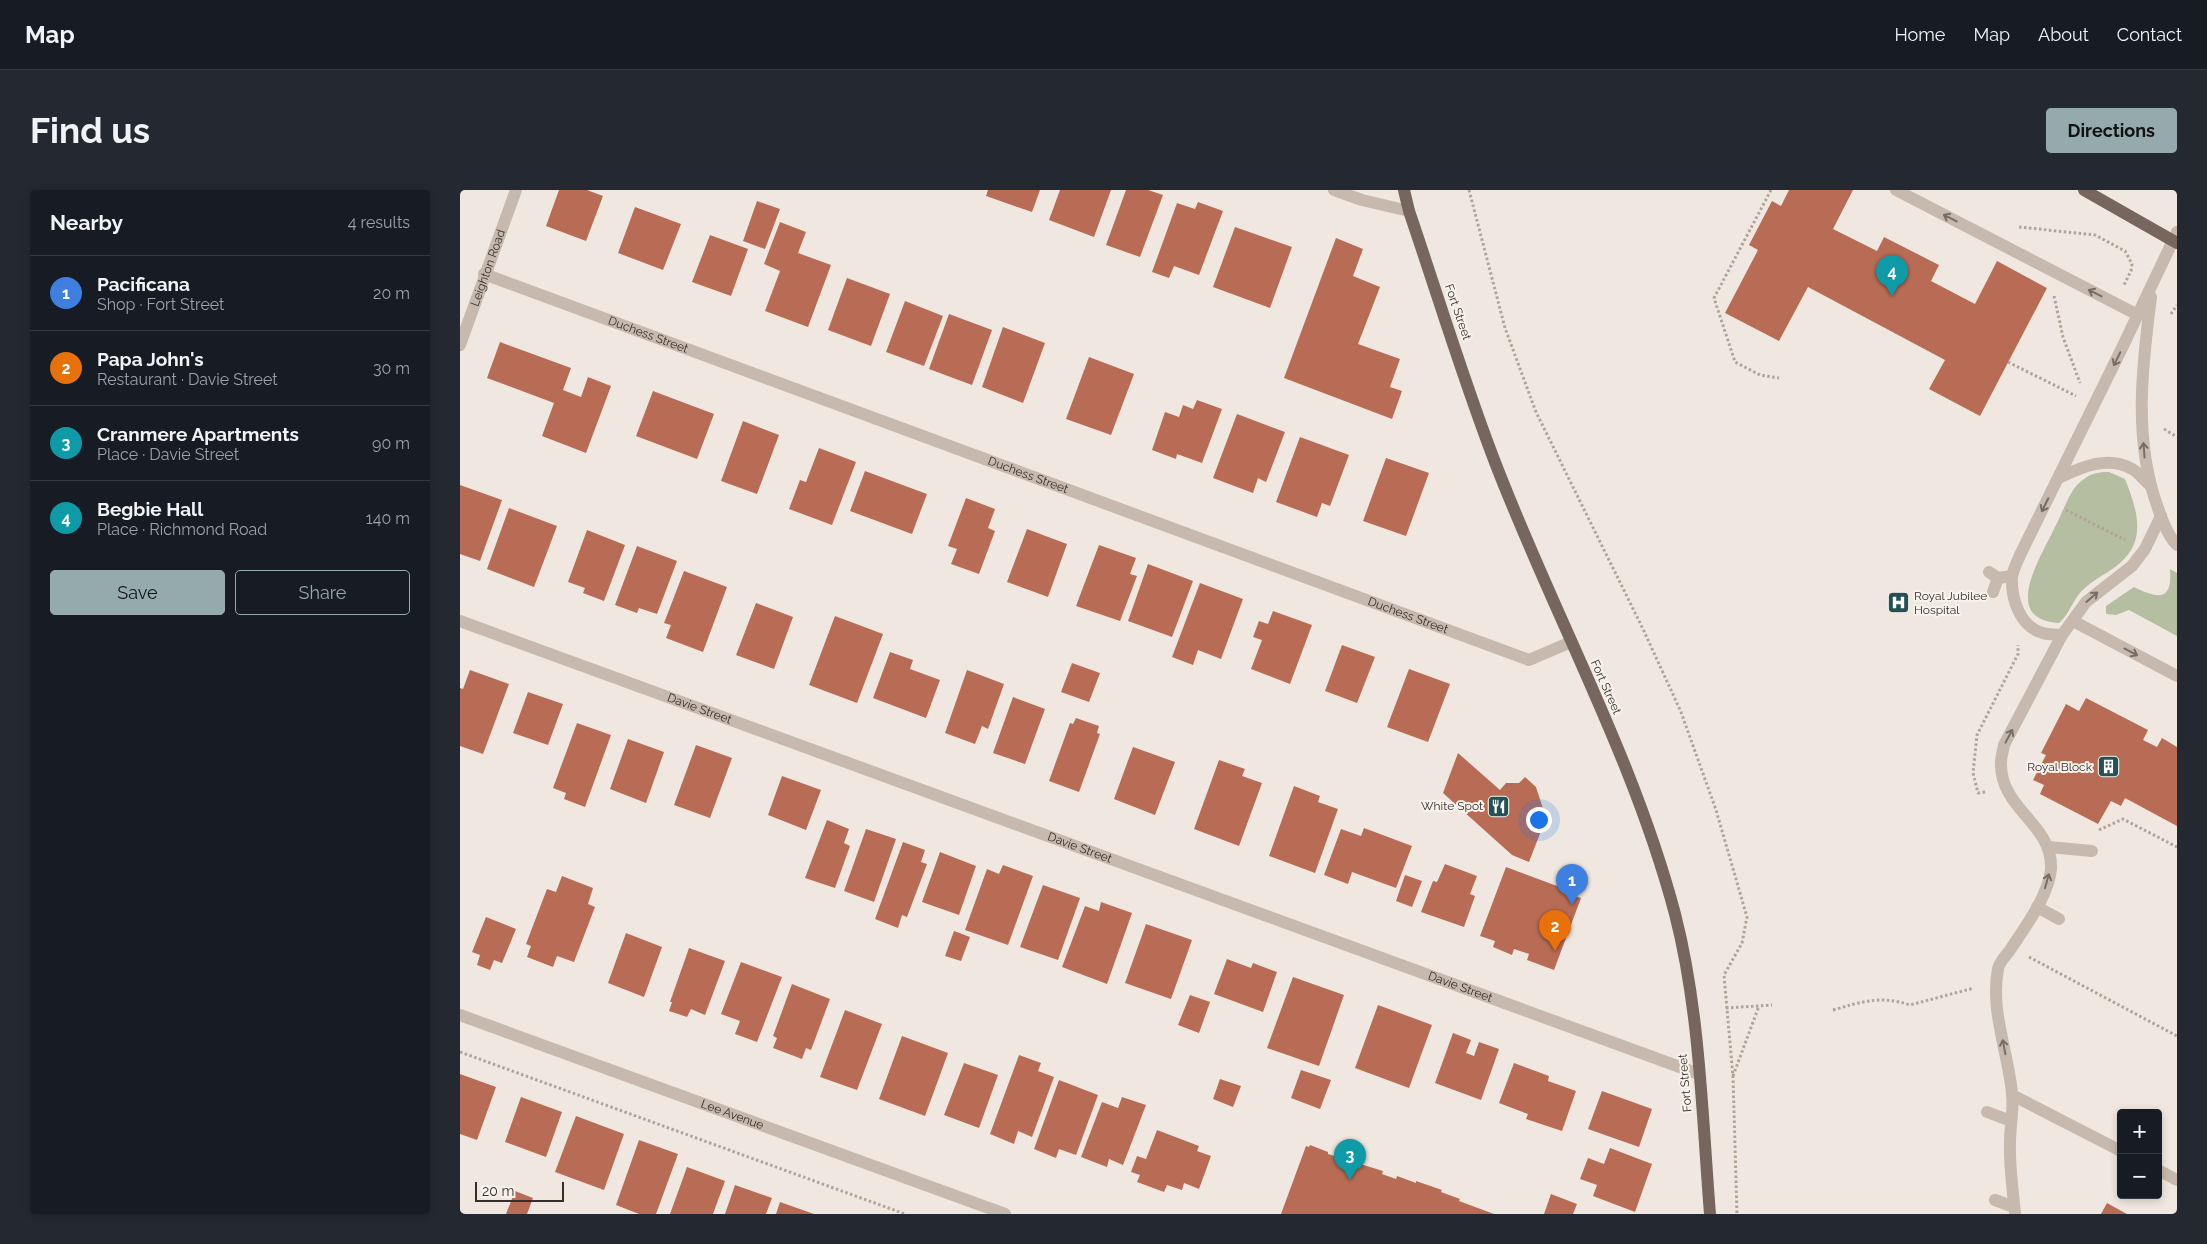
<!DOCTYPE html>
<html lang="en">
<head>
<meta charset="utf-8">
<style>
  :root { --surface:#171b24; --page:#242831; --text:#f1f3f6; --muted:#9ea1a6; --line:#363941; --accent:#95aaad }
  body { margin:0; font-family:Raleway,sans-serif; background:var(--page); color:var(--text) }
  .controls { position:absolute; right:15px; bottom:15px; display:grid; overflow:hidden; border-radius:5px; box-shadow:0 2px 8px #0003 }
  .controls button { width:45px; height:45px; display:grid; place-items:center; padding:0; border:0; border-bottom:1px solid var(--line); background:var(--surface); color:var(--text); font:25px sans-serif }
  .scale { position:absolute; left:15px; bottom:12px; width:89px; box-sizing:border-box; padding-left:5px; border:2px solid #372e2b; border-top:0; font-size:14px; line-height:18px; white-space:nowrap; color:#372e2b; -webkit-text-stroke:4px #f8f2ec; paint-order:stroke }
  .you { position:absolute; left:1078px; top:629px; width:18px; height:18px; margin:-12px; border:4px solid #fff; border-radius:50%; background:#1a73e8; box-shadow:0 0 0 8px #1a73e833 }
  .badge { display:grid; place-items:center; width:32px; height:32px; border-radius:50%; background:var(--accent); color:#fff; font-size:16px; font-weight:700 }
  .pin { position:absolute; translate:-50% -41px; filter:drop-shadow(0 1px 2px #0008) }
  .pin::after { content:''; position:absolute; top:26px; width:18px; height:15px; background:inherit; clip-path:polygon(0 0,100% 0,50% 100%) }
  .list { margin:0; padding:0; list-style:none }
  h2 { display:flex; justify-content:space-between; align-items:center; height:65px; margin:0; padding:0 20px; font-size:21px }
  h2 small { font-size:16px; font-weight:400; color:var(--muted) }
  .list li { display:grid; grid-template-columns:32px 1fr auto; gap:15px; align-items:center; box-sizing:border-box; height:75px; padding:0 20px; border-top:1px solid var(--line) }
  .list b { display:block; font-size:19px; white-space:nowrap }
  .list p { margin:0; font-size:16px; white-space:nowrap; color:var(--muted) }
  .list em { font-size:16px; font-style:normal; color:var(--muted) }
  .actions { display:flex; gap:10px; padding:15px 20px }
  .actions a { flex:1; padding:11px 0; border:1px solid var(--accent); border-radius:5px; text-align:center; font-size:18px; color:var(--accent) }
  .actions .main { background:var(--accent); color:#111 }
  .map { position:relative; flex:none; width:1717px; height:1024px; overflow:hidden; border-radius:5px }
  header { display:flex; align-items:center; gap:30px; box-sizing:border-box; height:70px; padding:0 25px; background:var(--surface); border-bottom:1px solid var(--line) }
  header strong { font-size:24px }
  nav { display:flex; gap:28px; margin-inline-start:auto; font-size:18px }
  .intro { display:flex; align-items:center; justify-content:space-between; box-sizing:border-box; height:120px; padding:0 30px }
  h1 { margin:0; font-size:35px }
  .button { padding:12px 22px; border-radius:5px; background:var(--accent); color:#111; font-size:18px; font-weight:700 }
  main { display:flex; gap:30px; padding:0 30px }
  aside { flex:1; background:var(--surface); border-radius:5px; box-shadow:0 2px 8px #0003 }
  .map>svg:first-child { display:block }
  .green { fill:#b5bea1 }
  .building { fill:#b96c55 }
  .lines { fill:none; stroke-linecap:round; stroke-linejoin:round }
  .path { stroke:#b3a397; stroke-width:3; stroke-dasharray:2.5 2.5; stroke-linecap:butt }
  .minor { stroke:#c7b9ad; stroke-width:12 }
  .major { stroke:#77665d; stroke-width:12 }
  .oneway { stroke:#786d66 }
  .labels { text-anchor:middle; stroke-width:4; stroke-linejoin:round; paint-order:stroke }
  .street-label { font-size:12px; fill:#372e2b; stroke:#f8f2ec }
  .poi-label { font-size:12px; fill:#372e2b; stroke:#f8f2ec; text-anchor:end }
</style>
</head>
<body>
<header>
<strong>Map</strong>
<nav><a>Home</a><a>Map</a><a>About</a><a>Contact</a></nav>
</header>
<div class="intro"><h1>Find us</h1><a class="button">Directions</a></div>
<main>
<aside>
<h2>Nearby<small>4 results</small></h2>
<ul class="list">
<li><span class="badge" style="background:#3f7fe0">1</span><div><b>Pacificana</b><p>Shop · Fort Street</p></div><em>20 m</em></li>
<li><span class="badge" style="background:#e8710a">2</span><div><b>Papa John's</b><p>Restaurant · Davie Street</p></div><em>30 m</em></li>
<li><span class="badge" style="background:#0f9aa8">3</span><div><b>Cranmere Apartments</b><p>Place · Davie Street</p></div><em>90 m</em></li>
<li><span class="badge" style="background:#0f9aa8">4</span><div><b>Begbie Hall</b><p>Place · Richmond Road</p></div><em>140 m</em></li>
</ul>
<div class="actions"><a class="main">Save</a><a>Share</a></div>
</aside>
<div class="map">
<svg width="1717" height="1024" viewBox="0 0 1717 1024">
  <rect width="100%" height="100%" fill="#f0e8e0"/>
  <path class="green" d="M 1649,282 L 1665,289 C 1676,317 1688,349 1660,373 C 1650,382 1636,388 1626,397 C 1613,407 1611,423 1599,433 C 1539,430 1582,365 1595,337 C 1601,326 1610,301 1618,294 C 1629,284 1635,282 1649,282 Z
    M 1710,379 L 1717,383 L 1717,446 L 1669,420 L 1656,425 L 1646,424 L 1646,416 L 1674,397 C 1696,408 1713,413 1710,379 Z"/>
  <path class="building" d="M 99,0 L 127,0 L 143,6 L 126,51 L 86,36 Z
    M 528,0 L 580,0 L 572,22 L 526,6 Z
    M 600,0 L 651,0 L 634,47 L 589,30 Z
    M 666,0 L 688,0 L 703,5 L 680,67 L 646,55 Z
    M 1329,0 L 1393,0 L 1373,39 L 1417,61 L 1424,47 L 1479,75 L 1471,91 L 1515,114 L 1537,71 L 1587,98 L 1520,226 L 1469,199 L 1485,170 L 1348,97 L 1319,151 L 1265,123 L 1298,60 L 1289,55 L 1312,11 L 1321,16 Z
    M 297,11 L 320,19 L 305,59 L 283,51 Z
    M 738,12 L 763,21 L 739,85 L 714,76 L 709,88 L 692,82 L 717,13 L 735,19 Z
    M 175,17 L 221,34 L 203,80 L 158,63 Z
    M 320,32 L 346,42 L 338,63 L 371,75 L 348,137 L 305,121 L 320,81 L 304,74 Z
    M 775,37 L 832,57 L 810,118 L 753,97 Z
    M 250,45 L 288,59 L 271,106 L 232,92 Z
    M 876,48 L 903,59 L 893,86 L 920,97 L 898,154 L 940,169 L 930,197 L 942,201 L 932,229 L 824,188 Z
    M 387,88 L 430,104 L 411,156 L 368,140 Z
    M 445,111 L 483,126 L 464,176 L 426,162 Z
    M 489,124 L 532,140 L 512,195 L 469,179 Z
    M 543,137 L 585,153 L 563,213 L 522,197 Z
    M 40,152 L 111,178 L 103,200 L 121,207 L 128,187 L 151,196 L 126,263 L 82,246 L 94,213 L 27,188 Z
    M 629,167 L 674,184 L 651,245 L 606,229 Z
    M 193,201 L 254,224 L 237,269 L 176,246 Z
    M 737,210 L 762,219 L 742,273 L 717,264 L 716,269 L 692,260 L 705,222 L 719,227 L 723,215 L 733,219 Z
    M 777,224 L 825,242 L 806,292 L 798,288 L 793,303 L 753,288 Z
    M 283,231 L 319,245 L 297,304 L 261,291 Z
    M 840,247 L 889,265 L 870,316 L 862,313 L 857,327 L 816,312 Z
    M 359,258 L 396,272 L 372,335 L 329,319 L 340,290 L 346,292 Z
    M 926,268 L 969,283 L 946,346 L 903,331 Z
    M 405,281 L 467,304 L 452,344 L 390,321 Z
    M 0,295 L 42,310 L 20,371 L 0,364 Z
    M 506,308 L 535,319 L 528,338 L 535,341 L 519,384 L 491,374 L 497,359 L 488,356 Z
    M 49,318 L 97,336 L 74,397 L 27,379 Z
    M 567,339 L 607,354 L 588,407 L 547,392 Z
    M 127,340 L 165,355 L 144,411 L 123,403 L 125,398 L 108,392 Z
    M 639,355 L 676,368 L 670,384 L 677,386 L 660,431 L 616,416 Z
    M 177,356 L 217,371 L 197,424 L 179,418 L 177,423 L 155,415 Z
    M 688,374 L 733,391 L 712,447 L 668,431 Z
    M 224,381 L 267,397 L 243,462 L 206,448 L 211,435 L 204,433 Z
    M 740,393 L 783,409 L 761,469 L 738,460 L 733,475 L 712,467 Z
    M 296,413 L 333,427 L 314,479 L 276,465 Z
    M 813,421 L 852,435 L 830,494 L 791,479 L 802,450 L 793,447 L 799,431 L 808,434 Z
    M 375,426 L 423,444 L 397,513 L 349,495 Z
    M 882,455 L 915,467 L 897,513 L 865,501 Z
    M 430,462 L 453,470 L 450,479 L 480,490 L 466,528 L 413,508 Z
    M 612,473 L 640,483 L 629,512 L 601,502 Z
    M 949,479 L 990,494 L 968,552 L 927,537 Z
    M 10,480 L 49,494 L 23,564 L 0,556 L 0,498 L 3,499 Z
    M 507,480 L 544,494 L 528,539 L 522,536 L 515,554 L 485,543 Z
    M 68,502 L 103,514 L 88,555 L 53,543 Z
    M 553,507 L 585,519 L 565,574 L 533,563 Z
    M 1626,508 L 1688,540 L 1683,550 L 1697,557 L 1702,548 L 1717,557 L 1717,636 L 1665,608 L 1661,616 L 1651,611 L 1638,634 L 1580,604 L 1584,595 L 1573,590 L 1586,565 L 1581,563 L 1606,514 L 1619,521 Z
    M 616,528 L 639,536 L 637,543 L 640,544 L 619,602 L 589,591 L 610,533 L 613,534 Z
    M 117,533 L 151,545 L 125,617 L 104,609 L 106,603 L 93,598 Z
    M 168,549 L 204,562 L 186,613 L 150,599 Z
    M 236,555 L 272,568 L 250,628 L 214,615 Z
    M 673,557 L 715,572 L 695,625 L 654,609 Z
    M 998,563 L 1040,600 L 1046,593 L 1059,593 L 1065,587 L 1076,597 L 1086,628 L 1069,672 L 1052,665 L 983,603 Z
    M 759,570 L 785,579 L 782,586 L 802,593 L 779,656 L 734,639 Z
    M 322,586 L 361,600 L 346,640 L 308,625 Z
    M 834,596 L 860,606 L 858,612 L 878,619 L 855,683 L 809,666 Z
    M 367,630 L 389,639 L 384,653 L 390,656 L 375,698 L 345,688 Z
    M 904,638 L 952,656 L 936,698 L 892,682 L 888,694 L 864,685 L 881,639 L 901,646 Z
    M 406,639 L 436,649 L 414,712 L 384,701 Z
    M 443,652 L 465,660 L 461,672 L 467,674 L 447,727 L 442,725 L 438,738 L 415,729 Z
    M 480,662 L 516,676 L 499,725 L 462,712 Z
    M 985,674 L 1017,686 L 1010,704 L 1015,706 L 1004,737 L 961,722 L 973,691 L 977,692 Z
    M 543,675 L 573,686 L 548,755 L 505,740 L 527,679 L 539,684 Z
    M 1046,677 L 1116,703 L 1115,706 L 1121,708 L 1094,780 L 1067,770 L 1069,764 L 1054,759 L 1052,765 L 1033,757 L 1035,751 L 1020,746 Z
    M 945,685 L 962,691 L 952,717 L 936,711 Z
    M 102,686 L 133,698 L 128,714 L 135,717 L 114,772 L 97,766 L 93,777 L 67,767 L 71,756 L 66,754 L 87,699 L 96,702 Z
    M 583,695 L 620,708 L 598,770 L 560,757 Z
    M 641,712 L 672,723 L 647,794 L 602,777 L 625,716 L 639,721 Z
    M 26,727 L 56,739 L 42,773 L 34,770 L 30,780 L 17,775 L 20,765 L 12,762 Z
    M 686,734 L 732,750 L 711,809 L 665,793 Z
    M 494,741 L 510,747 L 501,771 L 485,766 Z
    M 166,743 L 202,757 L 184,807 L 148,793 Z
    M 229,758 L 265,771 L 245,825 L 231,819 L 227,827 L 209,821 L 212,812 L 210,812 Z
    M 767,769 L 791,778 L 793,773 L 817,782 L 803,822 L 754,804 Z
    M 281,772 L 322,787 L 297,852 L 275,844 L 280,831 L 261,824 Z
    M 833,787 L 884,805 L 859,876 L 807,858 Z
    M 332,794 L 370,809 L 351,860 L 346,858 L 342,869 L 313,858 L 317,848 L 313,846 Z
    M 730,805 L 750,812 L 739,843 L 718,835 Z
    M 918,815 L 972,835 L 949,898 L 895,878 Z
    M 385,820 L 422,834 L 397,900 L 360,887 Z
    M 993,843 L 1011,850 L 1006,863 L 1014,866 L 1019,852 L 1039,859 L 1021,910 L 975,893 Z
    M 442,846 L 488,863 L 465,926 L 419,909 Z
    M 559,865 L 581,873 L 578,881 L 594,887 L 572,947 L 558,941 L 554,954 L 530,944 Z
    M 504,873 L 538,885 L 519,938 L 484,925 Z
    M 1054,873 L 1089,886 L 1088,891 L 1116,901 L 1102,941 L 1066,929 L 1068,924 L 1039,913 Z
    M 841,880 L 871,890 L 860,919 L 831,908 Z
    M 0,884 L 36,897 L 17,950 L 0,944 Z
    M 760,889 L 781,896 L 773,917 L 753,909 Z
    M 599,890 L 638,905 L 616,965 L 599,959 L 596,968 L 574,959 Z
    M 1142,901 L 1192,919 L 1179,957 L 1128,939 Z
    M 61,907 L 102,922 L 86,967 L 45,952 Z
    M 662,907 L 686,915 L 663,975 L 649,969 L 647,977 L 621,967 L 642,912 L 658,918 Z
    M 116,926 L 164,944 L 144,1000 L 95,982 Z
    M 697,940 L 739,956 L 737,961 L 751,966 L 739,999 L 724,993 L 722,1000 L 707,995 L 704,1002 L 677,992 L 680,985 L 671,982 L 677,966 L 686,969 Z
    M 179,950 L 218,964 L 196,1024 L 179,1024 L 156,1015 Z
    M 850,955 L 868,962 L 868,964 L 923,981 L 922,984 L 936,989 L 937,986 L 956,993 L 956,991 L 982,1000 L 981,1002 L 1000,1009 L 999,1011 L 1034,1024 L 821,1024 L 846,956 L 849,957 Z
    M 1150,958 L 1192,974 L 1175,1022 L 1133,1006 L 1137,995 L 1120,989 L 1128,968 L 1144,974 Z
    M 227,977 L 265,991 L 253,1024 L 210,1024 Z
    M 275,995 L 312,1008 L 306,1024 L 265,1024 Z
    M 55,1001 L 73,1008 L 67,1024 L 46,1024 Z
    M 1091,1004 L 1117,1014 L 1113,1024 L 1084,1024 Z
    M 320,1012 L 354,1024 L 316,1024 Z
    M 1647,1013 L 1667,1024 L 1641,1024 Z"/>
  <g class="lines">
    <path class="path" d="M 1009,0 L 1045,138 L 1076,222 L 1183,439 L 1221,522 L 1256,620 L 1287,727 L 1282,753 L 1264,785 L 1273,887 L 1277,1024
      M 1311,0 L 1254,108 L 1275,172 L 1300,185 L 1319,188
      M 1559,37 L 1635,45 L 1665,61 L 1672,74 L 1671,81 L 1664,95
      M 1594,106 L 1603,147 L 1620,193
      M 1711,124 L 1717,115
      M 1548,172 L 1616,206
      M 1704,239 L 1717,247
      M 1606,320 L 1665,350
      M 1525,602 L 1518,603 L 1513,583 L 1517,545 L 1558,464 L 1558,455
      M 1639,640 L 1663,629 L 1717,657
      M 1569,767 L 1717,846
      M 1266,818 L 1312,815
      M 1373,820 C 1401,812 1420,805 1450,815 L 1514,798
      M 0,862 L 445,1024
      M 1273,886 L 1299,816"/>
    <g class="minor">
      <path d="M 874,0 L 902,10 L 949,21"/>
      <path d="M 1436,0 L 1678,125"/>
      <path id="s1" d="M 24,84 L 1069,470 L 1111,452"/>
      <path d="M 1691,107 C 1682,177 1673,250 1698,318 C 1702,330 1708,346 1717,355"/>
      <path id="s2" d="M 0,155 L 56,0"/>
      <path d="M 1599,288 C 1621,277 1648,265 1672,279 C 1678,282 1684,290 1690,295"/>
      <path d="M 1529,382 L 1538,388 L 1552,386"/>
      <path d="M 1533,402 L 1538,388"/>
      <path id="s3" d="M 0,431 L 1239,884"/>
      <path d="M 1613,431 L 1717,486"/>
      <path d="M 1602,445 C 1596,444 1589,445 1583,443 C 1560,437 1551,409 1552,387 C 1553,379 1558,371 1560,365 L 1662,158 L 1717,42"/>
      <path d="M 1589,657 L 1632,661"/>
      <path d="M 1577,717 L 1599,729"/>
      <path id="s4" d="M 0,825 L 545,1024"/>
      <path d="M 1552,905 L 1661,961"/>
      <path d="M 1527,922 L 1551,931"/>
      <path d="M 1698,980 L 1717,990"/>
      <path d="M 1535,1010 L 1554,1017"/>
      <path d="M 1555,1024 C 1553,1000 1549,976 1550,952 C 1550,936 1554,919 1552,903 C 1548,862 1530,820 1538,779 C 1539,772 1546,766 1550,760 C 1564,739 1589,705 1591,679 C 1593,633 1540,620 1541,573 C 1541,567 1543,561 1544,555 L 1602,445 L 1626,412 L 1672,376 L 1685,359 L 1701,326"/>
    </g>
    <path class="major" d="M 944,0 L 949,21 C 977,103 1002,186 1033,267 C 1091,420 1173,565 1215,724 C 1240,821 1242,925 1250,1024
      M 1624,0 L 1717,53"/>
  </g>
  <defs><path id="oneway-shaft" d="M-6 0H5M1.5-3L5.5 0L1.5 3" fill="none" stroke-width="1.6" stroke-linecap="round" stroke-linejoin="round" transform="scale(1.25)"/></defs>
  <g class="oneway">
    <use href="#oneway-shaft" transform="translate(1490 28) rotate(-153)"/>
    <use href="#oneway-shaft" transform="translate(1635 103) rotate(-153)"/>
    <use href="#oneway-shaft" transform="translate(1657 169) rotate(116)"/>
    <use href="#oneway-shaft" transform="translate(1684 260) rotate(-94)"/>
    <use href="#oneway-shaft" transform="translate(1585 315) rotate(116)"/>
    <use href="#oneway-shaft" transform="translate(1632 407) rotate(-41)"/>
    <use href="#oneway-shaft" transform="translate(1671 462) rotate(28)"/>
    <use href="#oneway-shaft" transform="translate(1549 546) rotate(-62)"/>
    <use href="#oneway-shaft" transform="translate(1587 691) rotate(-74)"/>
    <use href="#oneway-shaft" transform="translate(1544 857) rotate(-101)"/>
  </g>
  <defs>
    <symbol id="hospital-square" viewBox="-11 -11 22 22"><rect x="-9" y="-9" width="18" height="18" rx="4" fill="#245154" stroke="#f8f2ec"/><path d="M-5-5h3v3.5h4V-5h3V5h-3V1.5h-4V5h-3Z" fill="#fff"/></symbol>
    <symbol id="building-square" viewBox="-11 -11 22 22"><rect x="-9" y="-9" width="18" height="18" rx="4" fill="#245154" stroke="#f8f2ec"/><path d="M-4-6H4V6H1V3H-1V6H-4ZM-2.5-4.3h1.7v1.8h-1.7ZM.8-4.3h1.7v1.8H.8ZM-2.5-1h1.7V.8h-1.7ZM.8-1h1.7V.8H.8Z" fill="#fff"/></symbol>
    <symbol id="restaurant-square" viewBox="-11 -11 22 22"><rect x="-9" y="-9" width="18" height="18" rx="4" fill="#245154" stroke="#f8f2ec"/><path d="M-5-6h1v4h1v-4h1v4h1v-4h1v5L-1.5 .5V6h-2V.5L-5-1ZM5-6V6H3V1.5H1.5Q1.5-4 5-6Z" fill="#fff"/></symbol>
  </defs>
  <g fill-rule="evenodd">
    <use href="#hospital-square" x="1426" y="400" width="25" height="25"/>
    <use href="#building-square" x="1636" y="564" width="25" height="25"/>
    <use href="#restaurant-square" x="1026" y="604" width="25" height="25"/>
  </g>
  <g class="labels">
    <g class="street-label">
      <text dy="4" stroke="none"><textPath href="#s2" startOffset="82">Leighton Road</textPath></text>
      <text transform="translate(998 122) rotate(71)" y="4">Fort Street</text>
      <text dy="4" stroke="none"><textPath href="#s1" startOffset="175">Duchess Street</textPath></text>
      <text dy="4" stroke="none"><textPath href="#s1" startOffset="580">Duchess Street</textPath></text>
      <text dy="4" stroke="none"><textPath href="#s1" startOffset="985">Duchess Street</textPath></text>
      <text transform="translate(1146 497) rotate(66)" y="4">Fort Street</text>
      <text dy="4" stroke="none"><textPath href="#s3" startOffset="255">Davie Street</textPath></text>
      <text dy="4" stroke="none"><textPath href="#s3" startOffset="660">Davie Street</textPath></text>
      <text dy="4" stroke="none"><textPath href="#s3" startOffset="1065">Davie Street</textPath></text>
      <text transform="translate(1225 893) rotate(-95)" y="4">Fort Street</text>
      <text dy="4" stroke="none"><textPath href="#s4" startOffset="290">Lee Avenue</textPath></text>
    </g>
    <g class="poi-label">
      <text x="1454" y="410" text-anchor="start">Royal Jubilee<tspan x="1454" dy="14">Hospital</tspan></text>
      <text x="1632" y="581">Royal Block</text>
      <text x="1023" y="620">White Spot</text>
    </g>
  </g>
</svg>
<div class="controls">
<button>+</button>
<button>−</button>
</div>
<div class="scale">20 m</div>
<div class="you"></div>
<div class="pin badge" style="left:1112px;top:715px;background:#3f7fe0">1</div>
<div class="pin badge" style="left:1095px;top:761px;background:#e8710a">2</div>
<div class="pin badge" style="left:890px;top:990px;background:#0f9aa8">3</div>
<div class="pin badge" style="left:1432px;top:106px;background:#0f9aa8">4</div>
</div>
</main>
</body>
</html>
